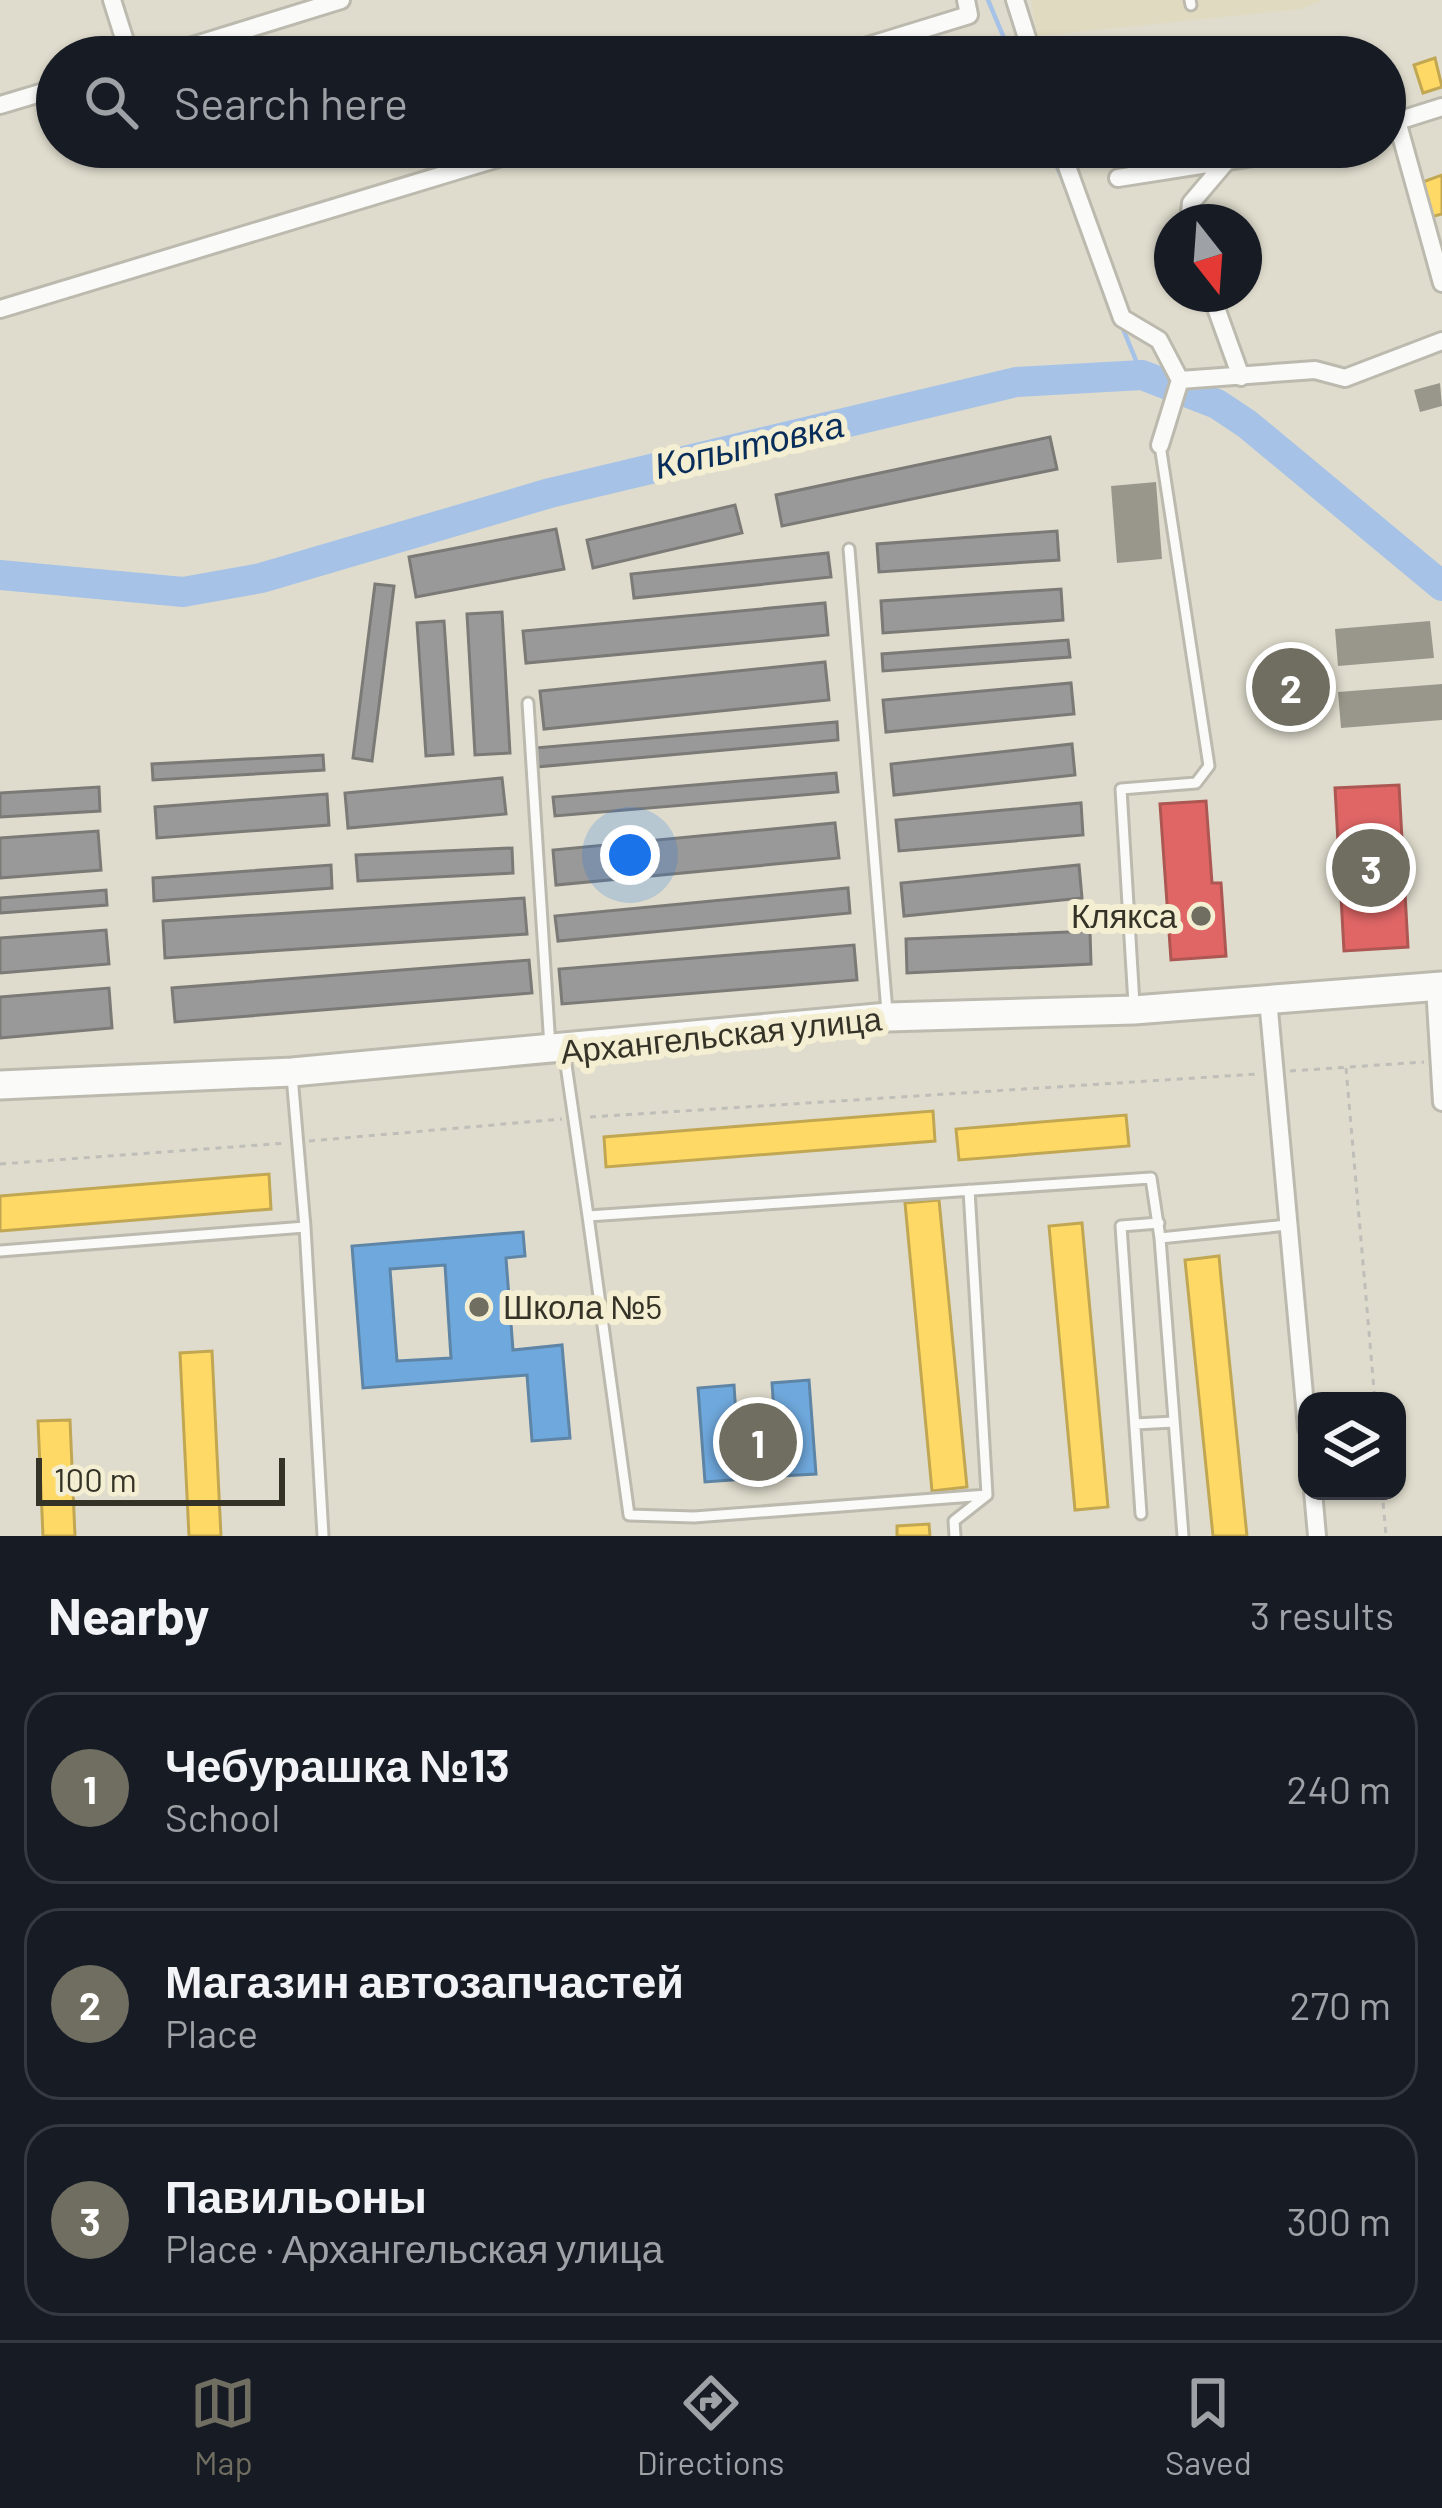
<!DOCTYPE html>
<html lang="en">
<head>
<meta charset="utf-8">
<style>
  :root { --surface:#171b24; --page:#20242c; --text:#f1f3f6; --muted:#9ea1a6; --line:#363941; --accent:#706e61 }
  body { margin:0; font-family:Barlow,sans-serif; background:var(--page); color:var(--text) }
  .controls { position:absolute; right:36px; bottom:36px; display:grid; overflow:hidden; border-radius:24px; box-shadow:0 3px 9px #0004 }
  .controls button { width:108px; height:108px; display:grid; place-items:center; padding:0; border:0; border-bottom:3px solid var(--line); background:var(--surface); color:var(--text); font:60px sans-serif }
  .compass { position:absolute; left:1154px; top:204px; width:108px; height:108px; border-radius:50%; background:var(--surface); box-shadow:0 3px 9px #0004; rotate:163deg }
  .scale { position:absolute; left:36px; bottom:30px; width:249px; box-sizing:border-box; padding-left:12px; border:6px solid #353327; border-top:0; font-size:33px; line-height:42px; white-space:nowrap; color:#353327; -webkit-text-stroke:9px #f4efd2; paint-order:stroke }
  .you { position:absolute; left:630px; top:855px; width:42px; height:42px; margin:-30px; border:9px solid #fff; border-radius:50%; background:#1a73e8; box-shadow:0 0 0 18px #1a73e833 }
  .badge { display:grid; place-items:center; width:78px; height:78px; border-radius:50%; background:var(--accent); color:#fff; font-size:39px; font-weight:700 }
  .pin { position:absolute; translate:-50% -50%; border:6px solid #fff; box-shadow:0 3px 12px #0006 }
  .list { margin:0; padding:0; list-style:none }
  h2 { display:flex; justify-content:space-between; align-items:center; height:156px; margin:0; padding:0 48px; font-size:51px }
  h2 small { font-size:39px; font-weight:400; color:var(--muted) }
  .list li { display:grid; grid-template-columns:78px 1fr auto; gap:36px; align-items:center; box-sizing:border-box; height:192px; margin:0 24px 24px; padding:0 24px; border:3px solid var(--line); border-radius:36px }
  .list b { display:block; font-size:45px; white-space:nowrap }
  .list p { margin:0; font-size:39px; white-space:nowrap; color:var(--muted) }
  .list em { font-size:39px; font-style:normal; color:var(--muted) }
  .icon { flex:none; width:66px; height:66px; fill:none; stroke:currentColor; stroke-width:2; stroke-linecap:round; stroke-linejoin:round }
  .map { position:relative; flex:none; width:1442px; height:1536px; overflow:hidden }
  .search { position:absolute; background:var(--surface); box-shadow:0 3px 9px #0004; left:36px; right:36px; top:36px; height:132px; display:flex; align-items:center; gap:30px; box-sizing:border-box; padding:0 42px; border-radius:66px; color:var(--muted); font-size:45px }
  .sheet { height:804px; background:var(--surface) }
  nav { display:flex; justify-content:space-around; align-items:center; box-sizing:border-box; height:168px; border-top:3px solid var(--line); background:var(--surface); font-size:33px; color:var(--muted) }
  nav a { display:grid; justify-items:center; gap:6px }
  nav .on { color:var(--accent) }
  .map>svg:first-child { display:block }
  .built { fill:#e0dac0 }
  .homes { fill:#ffd966; stroke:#c2a753; stroke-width:3 }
  .shops { fill:#e06666; stroke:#ad5753; stroke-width:3 }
  .schools { fill:#6fa8dc; stroke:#5e85a6; stroke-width:3; fill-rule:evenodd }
  .industry { fill:#999; stroke:#7b7a77; stroke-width:3 }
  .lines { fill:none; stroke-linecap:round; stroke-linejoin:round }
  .stream { stroke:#a6c2e7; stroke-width:4.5 }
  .river { stroke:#a6c2e7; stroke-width:30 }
  .building { fill:#99978b }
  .lane-casing { stroke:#bcbaae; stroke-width:15 }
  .street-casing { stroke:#bcbaae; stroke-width:22 }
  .primary-casing { stroke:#bcbaae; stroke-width:33 }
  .path { stroke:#bfbeb9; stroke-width:3; stroke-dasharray:6 6; stroke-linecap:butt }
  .lane { stroke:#fafaf8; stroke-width:9 }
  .street { stroke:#fafaf8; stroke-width:16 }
  .primary { stroke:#fafaf8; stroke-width:27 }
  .poi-dot { fill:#706e61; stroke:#f4efd2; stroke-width:4.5 }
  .labels { text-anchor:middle; stroke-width:12; stroke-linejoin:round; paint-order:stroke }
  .poi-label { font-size:33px; fill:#353327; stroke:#f4efd2; text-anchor:end }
  .street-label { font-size:33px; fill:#353327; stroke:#f4efd2 }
  .water-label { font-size:36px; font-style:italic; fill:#092d5a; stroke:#f4efd2 }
</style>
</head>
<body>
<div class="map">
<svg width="1442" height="1536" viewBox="0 0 1442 1536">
  <rect width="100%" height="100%" fill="#dfdccd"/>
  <path class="built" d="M 1031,0 L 1323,0 L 1302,9 L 1037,36 Z"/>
  <path class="homes" d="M 1435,58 L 1442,87 L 1423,93 L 1414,65 Z
    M 1442,175 L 1442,214 L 1431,217 L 1420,183 Z
    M 933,1111 L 935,1141 L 606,1167 L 604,1137 Z
    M 1126,1115 L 1129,1146 L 959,1160 L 956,1129 Z
    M 269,1174 L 271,1209 L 0,1231 L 0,1196 Z
    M 939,1200 L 967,1487 L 932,1491 L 905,1203 Z
    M 1082,1223 L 1108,1507 L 1075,1510 L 1049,1226 Z
    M 1219,1256 L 1221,1278 L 1247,1536 L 1213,1536 L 1185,1260 Z
    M 212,1351 L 221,1536 L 189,1536 L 180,1353 Z
    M 70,1420 L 75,1536 L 43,1536 L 38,1421 Z
    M 929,1524 L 930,1536 L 897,1536 L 897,1526 Z"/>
  <path class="shops" d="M 1399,785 L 1408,947 L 1344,951 L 1335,788 Z
    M 1206,801 L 1212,883 L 1221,883 L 1226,956 L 1171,960 L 1160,804 Z"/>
  <path class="schools" d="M 523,1232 L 525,1256 L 506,1258 L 513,1350 L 562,1345 L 570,1438 L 532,1441 L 527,1375 L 363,1388 L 352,1246 ZM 445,1265 L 451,1358 L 397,1361 L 390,1269 Z
    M 809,1380 L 816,1474 L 781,1476 L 779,1454 L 742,1457 L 744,1479 L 705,1482 L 698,1388 L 734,1385 L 737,1431 L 775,1428 L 772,1383 Z"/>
  <path class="industry" d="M 1050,437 L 1057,469 L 782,526 L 776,495 Z
    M 735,505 L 742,533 L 593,568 L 587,540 Z
    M 556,529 L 564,569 L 416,597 L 409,557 Z
    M 1057,531 L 1059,560 L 879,572 L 877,544 Z
    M 828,553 L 831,577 L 634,598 L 631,574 Z
    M 375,584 L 394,586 L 372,761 L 353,758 Z
    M 1061,589 L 1063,620 L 883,633 L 881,601 Z
    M 825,603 L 828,635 L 526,663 L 523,631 Z
    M 502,612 L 510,753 L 475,755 L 467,614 Z
    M 444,621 L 453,754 L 426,756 L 417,623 Z
    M 1068,640 L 1070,657 L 883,671 L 882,654 Z
    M 825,662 L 829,700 L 544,729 L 540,691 Z
    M 1071,683 L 1074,714 L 886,732 L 883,700 Z
    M 837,722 L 838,740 L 536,767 L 534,748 Z
    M 1072,744 L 1075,775 L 894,795 L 891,764 Z
    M 323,755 L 324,770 L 153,780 L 152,764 Z
    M 836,773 L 838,792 L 555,816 L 553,797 Z
    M 502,778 L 506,814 L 348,828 L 345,793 Z
    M 99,787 L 100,811 L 0,817 L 0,793 Z
    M 327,794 L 329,825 L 157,838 L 155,807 Z
    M 1081,803 L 1083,835 L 899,851 L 896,820 Z
    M 835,823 L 839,858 L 556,885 L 553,850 Z
    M 98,831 L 101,870 L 0,878 L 0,838 Z
    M 512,848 L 513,873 L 358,881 L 356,855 Z
    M 331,865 L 332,888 L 154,901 L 153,878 Z
    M 1079,865 L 1082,898 L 904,916 L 901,883 Z
    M 848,888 L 850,913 L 558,941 L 555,916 Z
    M 106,890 L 107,905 L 0,913 L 0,898 Z
    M 524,898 L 527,934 L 165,958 L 163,921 Z
    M 106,930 L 109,964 L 0,973 L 0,938 Z
    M 1090,931 L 1091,964 L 907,973 L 906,939 Z
    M 854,945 L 857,980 L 562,1004 L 559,969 Z
    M 529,960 L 532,993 L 175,1022 L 172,988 Z
    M 109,988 L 112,1028 L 0,1038 L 0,997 Z"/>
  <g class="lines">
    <path class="stream" d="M 988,0 L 1012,57
      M 1049,147 L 1074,208
      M 1121,324 L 1142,375"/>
    <path class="river" d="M 0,575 L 183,592 L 261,578 L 550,493 L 1016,382 L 1142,375 L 1217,404 L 1247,424 L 1442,586"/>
  </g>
  <path class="building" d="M 1440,383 L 1442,406 L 1420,412 L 1414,390 Z
    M 1156,482 L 1162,559 L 1117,563 L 1111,486 Z
    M 1430,621 L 1434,658 L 1338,666 L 1335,629 Z
    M 1304,656 L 1310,722 L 1284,724 L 1283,715 L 1268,716 L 1266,695 L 1277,694 L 1276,681 L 1288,680 L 1285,657 Z
    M 1442,684 L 1442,720 L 1341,728 L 1338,692 Z"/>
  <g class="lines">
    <defs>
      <path id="lane" d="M 1190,0 L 1191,5
        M 849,549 L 887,1012
        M 528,703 L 550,1047
        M 1134,1004 L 1121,789 L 1196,783 L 1209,766 L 1160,445
        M 564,1051 L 588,1216 L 1151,1178 L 1160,1238 L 1288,1225
        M 588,1216 L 629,1515 L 694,1517 L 987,1495
        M 305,1227 L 323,1536
        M 1160,1238 L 1183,1536
        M 0,1251 L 305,1227 L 292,1076
        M 1135,1424 L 1174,1422
        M 1141,1514 L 1121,1226 L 1159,1223
        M 955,1536 L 954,1521 L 987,1495 L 969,1190"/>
      <path id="street" d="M 112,0 L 130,57
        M 1015,0 L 1033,57
        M 157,57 L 341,0
        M 832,57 L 969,15 L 966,0
        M 0,105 L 57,88
        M 1397,121 L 1442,283
        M 1385,125 L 1442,107
        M 1060,147 L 1122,318 L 1159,340 L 1180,380 L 1315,370 L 1345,378 L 1442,341
        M 1118,178 L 1317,147
        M 1189,222 L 1191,203 L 1225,163
        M 1211,294 L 1241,377
        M 0,309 L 535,147
        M 1160,445 L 1180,380
        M 1435,986 L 1442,1102
        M 1268,999 L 1307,1428
        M 1313,1491 L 1317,1536"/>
      <path id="primary" d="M 0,1085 L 292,1072 L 888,1017 L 1134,1010 L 1442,986"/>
    </defs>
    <use href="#lane" class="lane-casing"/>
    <use href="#street" class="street-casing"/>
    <use href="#primary" class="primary-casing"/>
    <path class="path" d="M 1346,1068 L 1375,1401
      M 1290,1071 L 1424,1062
      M 590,1117 L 1257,1074
      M 309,1141 L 562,1119
      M 0,1164 L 287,1143
      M 1382,1491 L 1386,1536"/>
    <use href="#lane" class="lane"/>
    <use href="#street" class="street"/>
    <use href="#primary" class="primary"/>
  </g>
  <g class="poi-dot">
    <circle cx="1201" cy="916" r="12"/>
    <circle cx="479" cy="1307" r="12"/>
  </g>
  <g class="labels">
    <g class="poi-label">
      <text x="1177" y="928">Клякса</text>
      <text x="503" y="1319" text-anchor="start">Школа №5</text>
    </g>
    <g class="street-label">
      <text transform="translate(721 1035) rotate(-6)" y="12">Архангельская улица</text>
    </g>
    <g class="water-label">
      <text transform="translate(749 445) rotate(-13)" y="13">Копытовка</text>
    </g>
  </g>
</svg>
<div class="controls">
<button><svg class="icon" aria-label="layers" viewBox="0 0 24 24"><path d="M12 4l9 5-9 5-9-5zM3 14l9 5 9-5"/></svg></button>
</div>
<svg class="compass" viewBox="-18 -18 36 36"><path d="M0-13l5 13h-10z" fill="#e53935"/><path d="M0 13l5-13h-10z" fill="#9ea1a6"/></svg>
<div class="scale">100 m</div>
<div class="you"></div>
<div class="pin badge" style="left:758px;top:1442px">1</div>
<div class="pin badge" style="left:1291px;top:687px">2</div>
<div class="pin badge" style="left:1371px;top:868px">3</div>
<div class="search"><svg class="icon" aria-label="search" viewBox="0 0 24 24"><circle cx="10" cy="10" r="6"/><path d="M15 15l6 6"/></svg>Search here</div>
</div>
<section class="sheet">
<h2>Nearby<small>3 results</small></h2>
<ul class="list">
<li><span class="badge">1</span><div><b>Чебурашка №13</b><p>School</p></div><em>240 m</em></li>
<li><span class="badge">2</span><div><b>Магазин автозапчастей</b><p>Place</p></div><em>270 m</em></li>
<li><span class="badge">3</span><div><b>Павильоны</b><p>Place · Архангельская улица</p></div><em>300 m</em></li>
</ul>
</section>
<nav>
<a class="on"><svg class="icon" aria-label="map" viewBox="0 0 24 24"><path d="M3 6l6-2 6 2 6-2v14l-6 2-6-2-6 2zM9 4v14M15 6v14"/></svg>Map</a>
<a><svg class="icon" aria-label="directions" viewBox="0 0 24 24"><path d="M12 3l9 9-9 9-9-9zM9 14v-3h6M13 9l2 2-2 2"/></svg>Directions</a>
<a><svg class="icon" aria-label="saved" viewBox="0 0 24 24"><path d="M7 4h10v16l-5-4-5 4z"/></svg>Saved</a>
</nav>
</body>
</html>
